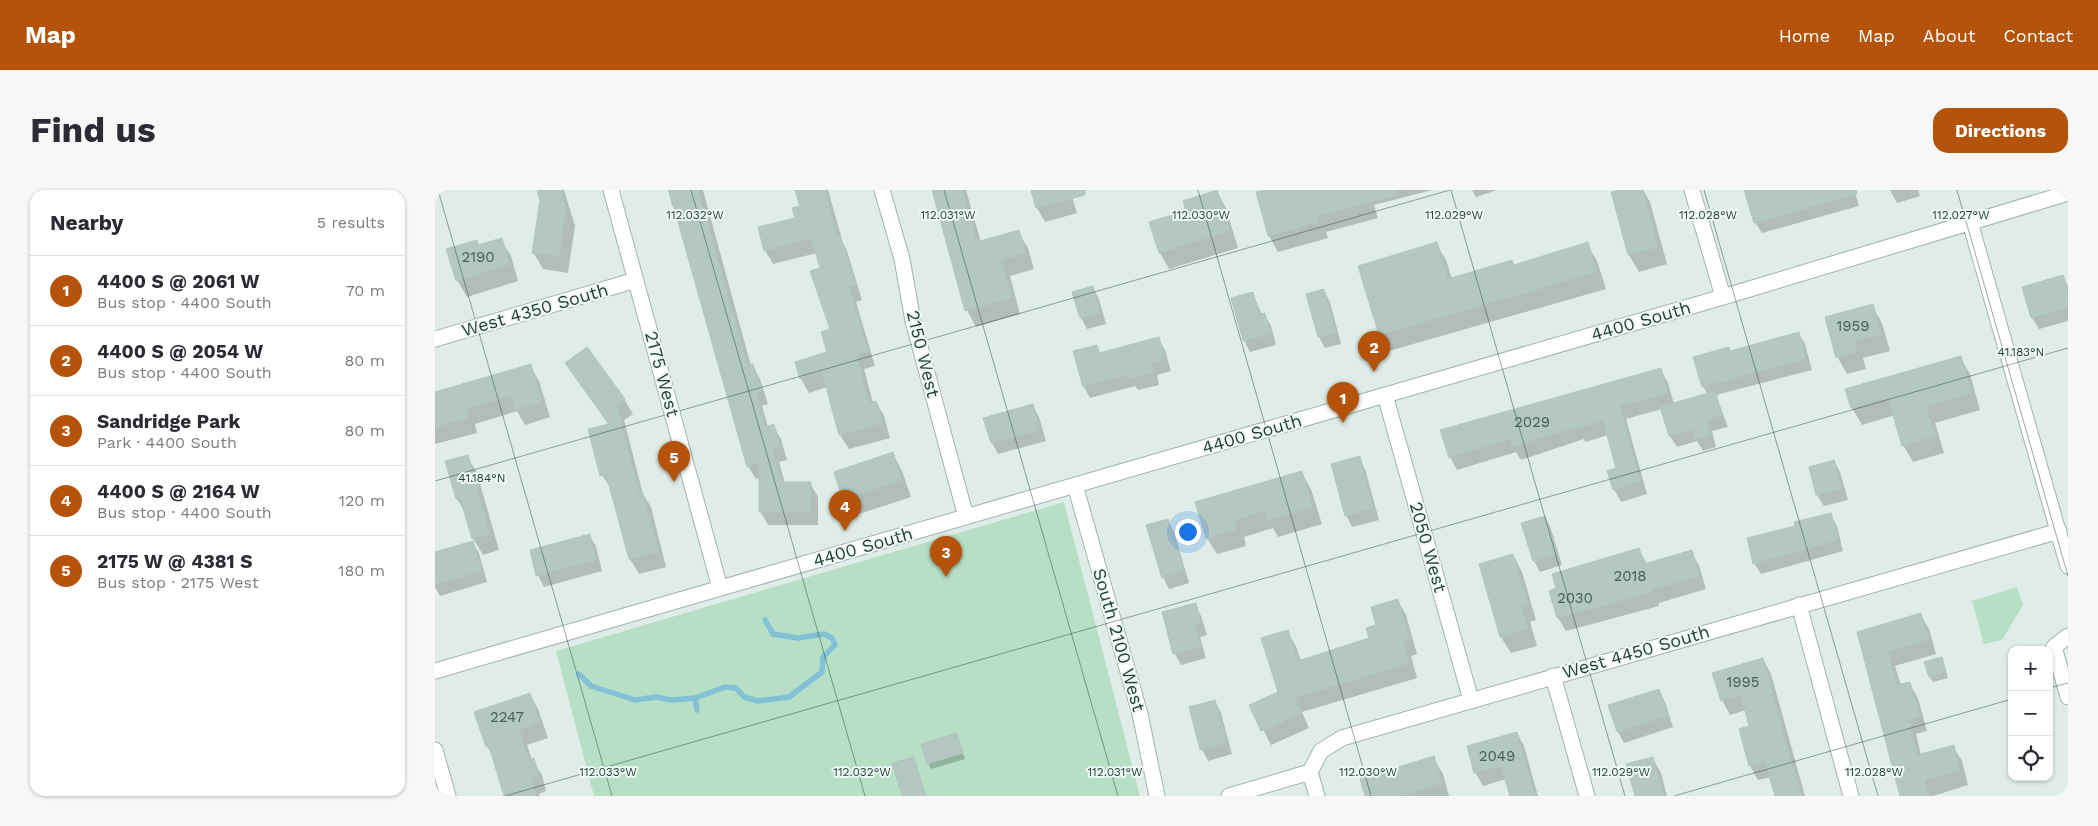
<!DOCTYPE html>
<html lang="en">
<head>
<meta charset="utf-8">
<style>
  :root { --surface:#fff; --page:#f7f7f7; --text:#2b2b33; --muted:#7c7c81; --line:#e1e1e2; --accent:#b45309 }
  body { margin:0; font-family:"Work Sans",sans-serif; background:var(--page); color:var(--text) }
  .controls { position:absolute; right:15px; bottom:15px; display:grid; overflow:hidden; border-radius:10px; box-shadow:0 1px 4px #0004 }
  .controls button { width:45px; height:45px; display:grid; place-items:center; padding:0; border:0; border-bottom:1px solid var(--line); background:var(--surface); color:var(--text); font:25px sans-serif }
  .you { position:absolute; left:752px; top:341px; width:18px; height:18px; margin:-12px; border:4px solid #fff; border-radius:50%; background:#1a73e8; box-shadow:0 0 0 8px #1a73e833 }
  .badge { display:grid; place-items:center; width:32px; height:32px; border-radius:50%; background:var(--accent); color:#fff; font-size:16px; font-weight:700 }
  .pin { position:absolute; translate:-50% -41px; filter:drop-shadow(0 1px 2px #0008) }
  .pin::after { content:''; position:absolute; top:26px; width:18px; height:15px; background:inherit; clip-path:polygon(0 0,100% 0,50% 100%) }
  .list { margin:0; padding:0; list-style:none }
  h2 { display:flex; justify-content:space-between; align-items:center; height:65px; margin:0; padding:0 20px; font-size:21px }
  h2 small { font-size:16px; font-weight:400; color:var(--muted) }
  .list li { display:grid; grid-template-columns:32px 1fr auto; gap:15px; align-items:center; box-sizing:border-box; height:70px; padding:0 20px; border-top:1px solid var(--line) }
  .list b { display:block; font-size:19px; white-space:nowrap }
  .list p { margin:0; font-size:16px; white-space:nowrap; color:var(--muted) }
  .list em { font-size:16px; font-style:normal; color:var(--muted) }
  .icon { flex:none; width:28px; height:28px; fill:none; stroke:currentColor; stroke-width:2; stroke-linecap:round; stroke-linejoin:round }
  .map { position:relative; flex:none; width:1633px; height:606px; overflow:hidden; border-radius:15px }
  header { display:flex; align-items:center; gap:30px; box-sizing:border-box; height:70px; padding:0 25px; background:var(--accent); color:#fff }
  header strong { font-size:24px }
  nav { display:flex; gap:28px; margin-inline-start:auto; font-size:18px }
  .intro { display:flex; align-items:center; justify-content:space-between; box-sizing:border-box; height:120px; padding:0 30px }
  h1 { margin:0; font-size:35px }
  .button { padding:12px 22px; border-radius:15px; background:var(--accent); color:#fff; font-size:18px; font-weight:700 }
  main { display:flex; gap:30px; padding:0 30px }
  aside { flex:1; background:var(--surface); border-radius:15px; box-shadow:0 1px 4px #0004 }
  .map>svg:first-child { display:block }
  .green { fill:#b6dfc5 }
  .shadow { fill:#0003 }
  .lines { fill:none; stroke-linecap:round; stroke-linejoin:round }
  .stream { stroke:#82c1d6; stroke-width:5.5 }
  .building { fill:#b4c7c0; stroke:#b1c6bf }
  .minor-casing { stroke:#a2b4af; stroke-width:17 }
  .minor { stroke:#fff; stroke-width:15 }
  .ticks { fill:none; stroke:#1f3d38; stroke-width:1; stroke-opacity:0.45 }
  .labels { text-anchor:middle; stroke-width:4; stroke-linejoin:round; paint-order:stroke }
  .number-label { font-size:15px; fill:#44605a }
  .street-label { font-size:18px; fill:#1f3d38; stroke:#f0f8f5 }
  .ticks-label { font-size:12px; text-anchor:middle; fill:#1f3d38; stroke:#f0f8f5; stroke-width:4; stroke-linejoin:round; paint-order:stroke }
</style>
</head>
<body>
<header>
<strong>Map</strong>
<nav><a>Home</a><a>Map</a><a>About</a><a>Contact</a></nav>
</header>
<div class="intro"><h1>Find us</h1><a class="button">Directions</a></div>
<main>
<aside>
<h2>Nearby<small>5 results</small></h2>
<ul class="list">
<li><span class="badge">1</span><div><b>4400 S @ 2061 W</b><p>Bus stop · 4400 South</p></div><em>70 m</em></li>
<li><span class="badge">2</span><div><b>4400 S @ 2054 W</b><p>Bus stop · 4400 South</p></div><em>80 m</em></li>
<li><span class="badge">3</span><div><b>Sandridge Park</b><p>Park · 4400 South</p></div><em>80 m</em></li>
<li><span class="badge">4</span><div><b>4400 S @ 2164 W</b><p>Bus stop · 4400 South</p></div><em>120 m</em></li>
<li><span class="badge">5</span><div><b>2175 W @ 4381 S</b><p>Bus stop · 2175 West</p></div><em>180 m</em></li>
</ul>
</aside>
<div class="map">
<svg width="1633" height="606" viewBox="0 0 1633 606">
  <rect width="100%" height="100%" fill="#dfece7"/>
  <path class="green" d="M 629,312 L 705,606 L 159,606 L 121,461 Z
    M 1582,397 L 1588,415 L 1567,450 L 1549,454 L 1537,411 Z"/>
  <path class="shadow" d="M 103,0 L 129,0 L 140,36 L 133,83 L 108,79 L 98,62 L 106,10 Z
    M 233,0 L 268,0 L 316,176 L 318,176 L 325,189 L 333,214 L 327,216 L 333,237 L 338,236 L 346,249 L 352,270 L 344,272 L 350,293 L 375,293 L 383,307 L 383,335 L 333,335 L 325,321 L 325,288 L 321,289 L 313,276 L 243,25 L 237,15 Z
    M 362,0 L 393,0 L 408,53 L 412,61 L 427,110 L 421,112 L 440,176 L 429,179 L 438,213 L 441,212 L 449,226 L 455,248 L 414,259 L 405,245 L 392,197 L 374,203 L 366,189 L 393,163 L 396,140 L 386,79 L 382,63 L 338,74 L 330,60 L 361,29 L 366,17 Z
    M 499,0 L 531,0 L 546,52 L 583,42 L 593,58 L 599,79 L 575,86 L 585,124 L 541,137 L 532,120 Z
    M 597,0 L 635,0 L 642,23 L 610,32 L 602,18 Z
    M 834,0 L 997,0 L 939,15 L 943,28 L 891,42 L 893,48 L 843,62 L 834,46 Z
    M 1037,0 L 1062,0 L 1041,7 Z
    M 1189,0 L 1208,0 L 1215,12 L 1232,74 L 1204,82 L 1194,65 L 1178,3 Z
    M 1311,0 L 1419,0 L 1424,16 L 1327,43 L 1320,32 Z
    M 1455,0 L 1483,0 L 1485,6 L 1462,13 Z
    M 782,2 L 791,18 L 803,58 L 734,79 L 725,63 L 753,22 Z
    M 66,50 L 76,66 L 83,91 L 32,107 L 22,90 L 41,51 L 44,56 Z
    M 1001,54 L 1011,70 L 1017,89 L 1079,76 L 1152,54 L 1162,71 L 1171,99 L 954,161 L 945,144 Z
    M 1628,87 L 1633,96 L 1633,131 L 1604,139 L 1597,128 L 1589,98 Z
    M 657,97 L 664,109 L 671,134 L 652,139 L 646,128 Z
    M 889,101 L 895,112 L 906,154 L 890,158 L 884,147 L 873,105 Z
    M 818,104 L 827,125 L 829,124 L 836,136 L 841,155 L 815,162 L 809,150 Z
    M 1437,116 L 1447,133 L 1455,161 L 1428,168 L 1431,179 L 1412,184 L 1403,168 Z
    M 1363,143 L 1370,154 L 1377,180 L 1281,205 L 1293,237 L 1277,241 L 1281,257 L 1268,261 L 1262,251 L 1242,257 L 1235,246 L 1227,219 L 1191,229 L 1212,304 L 1186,312 L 1179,299 L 1182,279 L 1173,245 L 1150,252 L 1149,249 L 1086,270 L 1081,262 L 1022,280 L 1015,267 L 1226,180 L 1233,193 L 1239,214 L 1272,204 L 1268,196 L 1293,158 L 1296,162 Z
    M 723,148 L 730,160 L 736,181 L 722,185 L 724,195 L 703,200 L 700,196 L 655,208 L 649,197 L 661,156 L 666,164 Z
    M 1525,167 L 1535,184 L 1545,220 L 1500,233 L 1509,263 L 1478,272 L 1468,255 L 1460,225 L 1427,235 L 1417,218 L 1412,199 Z
    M 131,174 L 189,209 L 198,224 L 189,230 L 208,304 L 216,317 L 231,377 L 204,384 L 195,369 L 177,300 L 167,285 L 174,235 Z
    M 95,176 L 104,191 L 115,227 L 90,235 L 82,221 L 40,234 L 42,243 L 0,254 L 0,203 Z
    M 598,216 L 604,227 L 611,251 L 563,264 L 557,253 L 550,228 Z
    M 458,264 L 467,281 L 476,307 L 418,326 L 409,309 Z
    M 32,266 L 42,283 L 64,360 L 48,365 L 38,348 L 32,325 L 22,309 Z
    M 924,268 L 930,279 L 944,330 L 917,337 L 911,325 Z
    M 1399,271 L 1405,282 L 1413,310 L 1389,316 L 1382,305 L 1375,277 Z
    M 866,282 L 876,299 L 887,334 L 843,347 L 838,338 L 809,347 L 811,356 L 782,364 L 772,348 Z
    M 1395,324 L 1402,336 L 1408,361 L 1326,384 L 1319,373 L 1362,337 Z
    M 1110,327 L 1116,339 L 1127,375 L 1105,382 L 1099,371 L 1088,334 Z
    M 732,330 L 739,342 L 754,393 L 734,399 L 728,387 Z
    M 154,345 L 161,356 L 167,381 L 109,397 L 103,385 Z
    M 37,352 L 44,363 L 52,392 L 5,406 L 0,397 L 0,363 Z
    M 1204,359 L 1212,375 L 1256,362 L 1264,375 L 1271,399 L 1224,413 L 1224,416 L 1131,441 L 1123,428 L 1116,401 Z
    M 1078,365 L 1087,382 L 1101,430 L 1095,432 L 1102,456 L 1076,463 L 1066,447 Z
    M 963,411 L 971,425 L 982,464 L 976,466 L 982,488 L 867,522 L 874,538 L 836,555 L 816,516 L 845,503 L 852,441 L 861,456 L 866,471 L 935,449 Z
    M 760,415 L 766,426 L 772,445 L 765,447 L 771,468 L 746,475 L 740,464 L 728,423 Z
    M 1485,424 L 1494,439 L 1501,464 L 1460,476 L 1466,495 L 1474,493 L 1483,508 L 1492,541 L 1481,544 L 1486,565 L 1518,556 L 1527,571 L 1533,595 L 1498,606 L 1467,606 L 1423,443 Z
    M 1507,468 L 1513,488 L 1498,492 L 1495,487 Z
    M 1328,469 L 1336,484 L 1370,606 L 1342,606 L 1336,587 L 1323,590 L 1315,576 L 1316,537 L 1311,520 L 1295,525 L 1287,510 Z
    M 1224,500 L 1230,512 L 1238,537 L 1189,553 L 1183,542 Z
    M 95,504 L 103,519 L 113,548 L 92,555 L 97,570 L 107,585 L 111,601 L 104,604 L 105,606 L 70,606 L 59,567 L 52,556 Z
    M 780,511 L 786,523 L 797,564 L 773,571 L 767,559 Z
    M 1082,543 L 1089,556 L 1103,606 L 1076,606 L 1071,589 L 1048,596 L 1040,582 Z
    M 522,545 L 530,569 L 496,579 L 493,573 Z
    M 998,568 L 1008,584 L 1014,606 L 932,606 Z
    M 1218,569 L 1226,583 L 1232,606 L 1201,606 Z"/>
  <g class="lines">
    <path class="stream" d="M 144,484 L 156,496 L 200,510 L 221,507 L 236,510 L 260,508
      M 262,520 L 260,508 L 290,497 L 301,498 L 309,507 L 323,511 L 354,507 L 387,482 L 388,467 L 400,455 L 397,448 L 389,444 L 363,448 L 338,444 L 330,430"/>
  </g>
  <path class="building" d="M 102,0 L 126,0 L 131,18 L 124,66 L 97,63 L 105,10 Z
    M 234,0 L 263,0 L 313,176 L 318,174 L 327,201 L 321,203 L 330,237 L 339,234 L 345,256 L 337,259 L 347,292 L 376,292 L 376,322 L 324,322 L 324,273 L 312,277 Z
    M 360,0 L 390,0 L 402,46 L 405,45 L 420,95 L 414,97 L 433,161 L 421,165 L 435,213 L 441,211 L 448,233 L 404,245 L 387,182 L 365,189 L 360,172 L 392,162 L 386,142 L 395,139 L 375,81 L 385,78 L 376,48 L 329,61 L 323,37 L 360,28 L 357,18 L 365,16 Z
    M 497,0 L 527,0 L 542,52 L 584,40 L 591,63 L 566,70 L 577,108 L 530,121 Z
    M 596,0 L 650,0 L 650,5 L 601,18 Z
    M 782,0 L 795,41 L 724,63 L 714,32 L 751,21 L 748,11 Z
    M 829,0 L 961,0 L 962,5 L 883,26 L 884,32 L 833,46 L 821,2 Z
    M 1184,0 L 1208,0 L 1223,57 L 1193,65 L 1176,2 Z
    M 1309,0 L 1421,0 L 1422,4 L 1319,33 Z
    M 67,48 L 75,74 L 21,91 L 11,59 L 42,50 L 43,55 Z
    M 1002,52 L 1013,89 L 1077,70 L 1079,75 L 1153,52 L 1162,82 L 944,145 L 923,76 Z
    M 1628,85 L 1633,102 L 1633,118 L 1596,128 L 1587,97 Z
    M 658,96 L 665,123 L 645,128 L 637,102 Z
    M 889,99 L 901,143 L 883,147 L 871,104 Z
    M 818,102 L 824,124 L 830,123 L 835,144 L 808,151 L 796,108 Z
    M 1438,114 L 1446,144 L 1419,151 L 1422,162 L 1401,168 L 1390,127 Z
    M 1364,142 L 1371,169 L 1267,197 L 1258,167 L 1294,157 L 1295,161 Z
    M 724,147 L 730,170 L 716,173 L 719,183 L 695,189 L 694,184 L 648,197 L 638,161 L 662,155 L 664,163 Z
    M 152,157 L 190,209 L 182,215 L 204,302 L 207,301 L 224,362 L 194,369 L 171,284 L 165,286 L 153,239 L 174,234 L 130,173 Z
    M 1526,166 L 1537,203 L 1491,216 L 1500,246 L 1467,256 L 1453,208 L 1416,218 L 1410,199 Z
    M 96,174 L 107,212 L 80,220 L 76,206 L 32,219 L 34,228 L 0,237 L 0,202 Z
    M 1226,178 L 1233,203 L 1185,216 L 1205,291 L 1178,300 L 1172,281 L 1181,278 L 1168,231 L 1142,239 L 1141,237 L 1077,257 L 1075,249 L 1014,268 L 1005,240 Z
    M 1280,201 L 1287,225 L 1271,230 L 1276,245 L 1260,250 L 1257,240 L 1234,246 L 1225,217 Z
    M 598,214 L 605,240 L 556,253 L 548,228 Z
    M 458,262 L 467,290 L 408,310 L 399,282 Z
    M 33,265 L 55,344 L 37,349 L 25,308 L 21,309 L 10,271 Z
    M 925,266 L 938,318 L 910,326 L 896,274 Z
    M 1399,270 L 1407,299 L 1381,305 L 1374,277 Z
    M 867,281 L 878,317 L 832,331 L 829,321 L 800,330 L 802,339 L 771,348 L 760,312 Z
    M 1396,323 L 1403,350 L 1318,374 L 1312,348 L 1360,336 L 1359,332 Z
    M 1110,326 L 1122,364 L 1098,371 L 1086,333 Z
    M 733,329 L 749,381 L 727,388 L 711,335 Z
    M 155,344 L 161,370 L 101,386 L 95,360 Z
    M 38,351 L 47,381 L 0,395 L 0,362 Z
    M 1204,358 L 1209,374 L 1257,360 L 1264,386 L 1217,400 L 1218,402 L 1122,428 L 1114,401 L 1121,398 L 1117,384 Z
    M 1078,364 L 1093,413 L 1086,415 L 1093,439 L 1065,447 L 1044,374 Z
    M 963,409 L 975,449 L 968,451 L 975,473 L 860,508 L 867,523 L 826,541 L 814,515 L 843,502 L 826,448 L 853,440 L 863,471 L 934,448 L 931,438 L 941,435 L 936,417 Z
    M 761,413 L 766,433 L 760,435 L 766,457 L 738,464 L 727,422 Z
    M 1486,423 L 1494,449 L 1453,461 L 1462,495 L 1475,492 L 1485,526 L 1473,529 L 1482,565 L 1519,555 L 1525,581 L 1490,590 L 1494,606 L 1465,606 L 1422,442 Z
    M 1507,467 L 1511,482 L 1494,487 L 1489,472 Z
    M 1328,468 L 1358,579 L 1367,606 L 1340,606 L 1330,572 L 1314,576 L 1304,539 L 1314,536 L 1306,505 L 1286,511 L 1277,483 Z
    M 1224,499 L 1233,526 L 1182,542 L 1173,515 Z
    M 95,503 L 105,532 L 84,540 L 94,570 L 99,568 L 104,586 L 96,588 L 101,606 L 69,606 L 54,556 L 51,557 L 39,522 Z
    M 780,510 L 792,553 L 765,560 L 754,517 Z
    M 1082,542 L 1100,606 L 1075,606 L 1066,576 L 1039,583 L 1032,556 Z
    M 522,543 L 528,563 L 492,574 L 486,554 Z
    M 999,566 L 1007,593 L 966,606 L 930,606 L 925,589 Z
    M 479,567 L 491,606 L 467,606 L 457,573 Z
    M 1218,567 L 1229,606 L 1200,606 L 1191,574 Z"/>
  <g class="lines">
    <defs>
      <path id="minor" d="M 176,0 L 285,398
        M 447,0 L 467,69 L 478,131 L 531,327
        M 1257,0 L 1288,107
        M 1535,32 L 1633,376
        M 0,149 L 201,90
        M 950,205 L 1036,510
        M 640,295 L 705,524 L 722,606
        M 1364,415 L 1416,606
        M 1633,446 L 1619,457 L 1633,507
        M 0,481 L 1288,107 L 1633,3
        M 1118,486 L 1152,606
        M 0,560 L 13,606
        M 875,582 L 882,606
        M 794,606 L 875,582 L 886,561 L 907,548 L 1624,341"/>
    </defs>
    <use href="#minor" class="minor-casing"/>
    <use href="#minor" class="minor"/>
  </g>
  <path class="ticks" d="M 3,0 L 177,606M 256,0 L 430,606M 509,0 L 683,606M 763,0 L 936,606M 1016,0 L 1190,606M 1269,0 L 1443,606M 1522,0 L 1633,386M 0,291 L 1015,0M 1614,498 L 1633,493M 70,606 L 1633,158M 1239,606 L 1577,509"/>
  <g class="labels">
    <g class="number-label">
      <text x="43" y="72">2190</text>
      <text x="1418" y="141">1959</text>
      <text x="1097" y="237">2029</text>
      <text x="1195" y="391">2018</text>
      <text x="1140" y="413">2030</text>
      <text x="1308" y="497">1995</text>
      <text x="72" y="532">2247</text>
      <text x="1062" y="571">2049</text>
    </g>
    <g class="street-label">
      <text transform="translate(100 120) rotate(-16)" y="6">West 4350 South</text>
      <text transform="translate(1206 131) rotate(-16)" y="6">4400 South</text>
      <text transform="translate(488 164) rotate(76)" y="6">2150 West</text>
      <text transform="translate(227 184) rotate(75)" y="6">2175 West</text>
      <text transform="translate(817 244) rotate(-16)" y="6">4400 South</text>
      <text transform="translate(428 357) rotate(-16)" y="6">4400 South</text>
      <text transform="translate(993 357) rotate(74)" y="6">2050 West</text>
      <text transform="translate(684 450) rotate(74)" y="6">South 2100 West</text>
      <text transform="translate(1201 462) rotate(-16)" y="6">West 4450 South</text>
    </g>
  </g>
  <g class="ticks-label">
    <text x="260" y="29">112.032°W</text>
    <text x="513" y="29">112.031°W</text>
    <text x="766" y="29">112.030°W</text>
    <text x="1019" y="29">112.029°W</text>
    <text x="1273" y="29">112.028°W</text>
    <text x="1526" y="29">112.027°W</text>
    <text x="1586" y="166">41.183°N</text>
    <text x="47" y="292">41.184°N</text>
    <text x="173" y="586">112.033°W</text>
    <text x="427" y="586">112.032°W</text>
    <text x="680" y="586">112.031°W</text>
    <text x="933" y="586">112.030°W</text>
    <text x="1186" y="586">112.029°W</text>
    <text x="1439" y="586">112.028°W</text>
  </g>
</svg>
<div class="controls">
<button>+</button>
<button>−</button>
<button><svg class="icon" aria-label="locate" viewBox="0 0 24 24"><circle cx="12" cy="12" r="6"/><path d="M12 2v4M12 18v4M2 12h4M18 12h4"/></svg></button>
</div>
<div class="you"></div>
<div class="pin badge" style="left:908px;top:233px">1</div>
<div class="pin badge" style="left:939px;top:182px">2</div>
<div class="pin badge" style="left:511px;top:387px">3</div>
<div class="pin badge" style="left:410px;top:341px">4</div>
<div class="pin badge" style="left:239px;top:292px">5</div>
</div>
</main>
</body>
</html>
